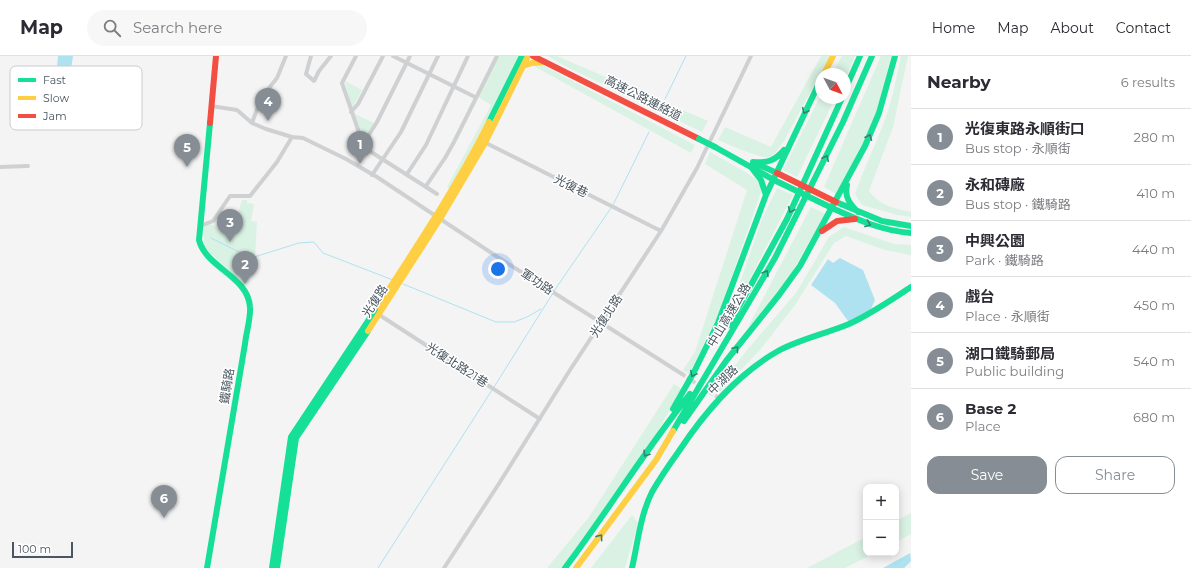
<!DOCTYPE html>
<html lang="en">
<head>
<meta charset="utf-8">
<style>
  :root { --surface:#fff; --page:#f7f7f7; --text:#2b2b33; --muted:#7c7c81; --line:#e1e1e2; --accent:#868d94 }
  body { margin:0; font-family:Montserrat,"Noto Sans TC",sans-serif; background:var(--page); color:var(--text) }
  .controls { position:absolute; right:12px; bottom:12px; display:grid; overflow:hidden; border-radius:8px; box-shadow:0 2px 10px #0003 }
  .controls button { width:36px; height:36px; display:grid; place-items:center; padding:0; border:0; border-bottom:1px solid var(--line); background:var(--surface); color:var(--text); font:20px sans-serif }
  .compass { position:absolute; left:815px; top:12px; width:36px; height:36px; border-radius:50%; background:var(--surface); box-shadow:0 2px 10px #0003; rotate:131deg }
  .scale { position:absolute; left:12px; bottom:10px; width:61px; box-sizing:border-box; padding-left:4px; border:2px solid #4a5661; border-top:0; font-size:11px; line-height:14px; white-space:nowrap; color:#4a5661; -webkit-text-stroke:3px #fff; paint-order:stroke }
  .you { position:absolute; left:498px; top:213px; width:14px; height:14px; margin:-10px; border:3px solid #fff; border-radius:50%; background:#1a73e8; box-shadow:0 0 0 6px #1a73e833 }
  .badge { display:grid; place-items:center; width:26px; height:26px; border-radius:50%; background:var(--accent); color:#fff; font-size:13px; font-weight:700 }
  .pin { position:absolute; translate:-50% -33px; filter:drop-shadow(0 1px 2px #0008) }
  .pin::after { content:''; position:absolute; top:21px; width:14px; height:12px; background:inherit; clip-path:polygon(0 0,100% 0,50% 100%) }
  .list { margin:0; padding:0; list-style:none }
  h2 { display:flex; justify-content:space-between; align-items:center; height:52px; margin:0; padding:0 16px; font-size:17px }
  h2 small { font-size:13px; font-weight:400; color:var(--muted) }
  .list li { display:grid; grid-template-columns:26px 1fr auto; gap:12px; align-items:center; box-sizing:border-box; height:56px; padding:0 16px; border-top:1px solid var(--line) }
  .list b { display:block; font-size:15px; white-space:nowrap }
  .list p { margin:0; font-size:13px; white-space:nowrap; color:var(--muted) }
  .list em { font-size:13px; font-style:normal; color:var(--muted) }
  .actions { display:flex; gap:8px; padding:12px 16px }
  .actions a { flex:1; padding:9px 0; border:1px solid var(--accent); border-radius:12px; text-align:center; font-size:14px; color:var(--accent) }
  .actions .main { background:var(--accent); color:#fff }
  .icon { flex:none; width:22px; height:22px; fill:none; stroke:currentColor; stroke-width:2; stroke-linecap:round; stroke-linejoin:round }
  .map { position:relative; flex:none; width:911px; height:512px; overflow:hidden }
  header { display:flex; align-items:center; gap:24px; box-sizing:border-box; height:56px; padding:0 20px; background:var(--surface); border-bottom:1px solid var(--line) }
  header strong { font-size:19px }
  nav { display:flex; gap:22px; margin-inline-start:auto; font-size:14px }
  .search { width:280px; height:36px; background:var(--page); display:flex; align-items:center; gap:10px; box-sizing:border-box; padding:0 14px; border-radius:22px; color:var(--muted); font-size:15px }
  main { display:flex }
  aside { flex:1; background:var(--surface) }
  .map>svg:first-child { display:block }
  .green { fill:#d9f2e3 }
  .water { fill:#aee2f0 }
  .lines { fill:none; stroke-linecap:round; stroke-linejoin:round }
  .stream { stroke:#aee2f0; stroke-width:1 }
  .street-tunnel { stroke:#d2d4d7; stroke-width:4; stroke-dasharray:4 2; stroke-linecap:butt }
  .street { stroke:#ced0d2; stroke-width:4 }
  .fast { stroke:#16e098; stroke-width:6 }
  .slow { stroke:#ffcf43; stroke-width:6 }
  .jam { stroke:#f24e42; stroke-width:6 }
  .fast-bridge { stroke:#16e098; stroke-width:6 }
  .jam-bridge { stroke:#f24e42; stroke-width:6 }
  .oneway { stroke:#3a7f72 }
  .labels { text-anchor:middle; stroke-width:3; stroke-linejoin:round; paint-order:stroke }
  .street-label { font-size:12px; fill:#4a5661; stroke:#fff }
  .key { fill:#fff; stroke:#c9ccd0; stroke-width:1 }
  .key-label { font-size:11px; fill:#4a5661 }
</style>
</head>
<body>
<header>
<strong>Map</strong>
<div class="search"><svg class="icon" aria-label="search" viewBox="0 0 24 24"><circle cx="10" cy="10" r="6"/><path d="M15 15l6 6"/></svg>Search here</div>
<nav><a>Home</a><a>Map</a><a>About</a><a>Contact</a></nav>
</header>
<main>
<div class="map">
<svg width="911" height="512" viewBox="0 0 911 512">
  <rect width="100%" height="100%" fill="#f4f4f4"/>
  <path class="green" d="M 498,0 L 521,0 L 450,133 L 447,131 L 491,49 L 477,40 Z
    M 548,0 L 557,0 L 708,65 L 702,76 L 563,9 Z
    M 821,0 L 830,0 L 784,85 C 780,90 776,98 769,101 C 760,103 728,88 718,84 L 725,71 L 771,91 Z
    M 842,0 L 855,0 L 845,23 L 845,18 L 832,18 Z
    M 881,0 L 891,0 L 877,55 L 862,91 L 836,138 L 824,131 Z
    M 901,0 L 908,0 L 893,71 L 869,135 C 879,149 895,153 911,156 L 911,161 L 898,159 L 862,149 L 855,138 C 863,115 874,92 883,69 C 892,47 896,23 901,0 Z
    M 537,8 L 542,9 L 695,89 L 691,97 L 532,9 Z
    M 345,25 L 362,34 L 352,53 Z
    M 821,39 L 821,42 L 835,42 L 797,121 L 783,114 Z
    M 355,58 L 374,67 L 364,85 Z
    M 710,96 L 747,117 L 761,127 L 761,136 L 719,257 L 689,318 L 683,314 L 695,296 L 747,134 L 705,108 Z
    M 777,132 L 793,139 L 739,244 L 735,241 L 762,163 Z
    M 242,144 L 247,144 L 247,147 L 254,148 L 251,165 L 257,166 L 254,218 L 245,230 L 204,191 L 204,170 L 211,168 L 231,181 Z
    M 811,151 L 825,158 L 792,216 L 759,262 L 748,271 Z
    M 844,171 L 894,188 L 911,189 L 911,199 L 885,194 L 846,180 L 834,187 L 795,249 L 760,294 L 721,335 L 715,335 L 748,293 L 796,237 L 829,181 Z
    M 674,328 L 682,333 L 641,404 L 563,512 L 547,512 L 589,461 Z
    M 911,457 L 911,478 L 896,486 L 896,465 Z
    M 632,459 L 638,467 L 625,512 L 591,512 Z
    M 866,481 L 866,497 L 875,497 L 845,512 L 807,512 Z"/>
  <path class="water" d="M 58,0 L 73,0 L 71,13 L 57,12 Z
    M 840,202 L 863,214 L 875,244 L 871,253 L 851,266 L 848,265 L 835,247 L 811,229 L 828,203 L 833,207 Z
    M 910,497 L 911,505 L 904,512 L 883,512 Z"/>
  <g class="lines">
    <path class="stream" d="M 665,43 L 686,0
      M 613,149 L 649,76
      M 211,182 L 251,202 L 299,187 L 314,186 L 323,197 L 393,224
      M 403,228 L 496,266 L 514,266 L 527,261 L 541,253
      M 554,235 L 611,152
      M 494,331 L 553,237
      M 378,512 L 492,334"/>
    <path class="street-tunnel" d="M 682,318 L 700,330
      M 705,333 L 719,342"/>
    <path class="street" d="M 311,0 L 306,18 L 314,25 L 319,15 L 331,0
      M 356,0 L 342,27 L 363,88 L 368,94 L 437,138
      M 393,0 L 475,41
      M 211,50 L 237,54 L 252,67 L 266,73 L 292,81 L 303,82 L 346,103 L 377,121 L 496,200 L 682,318
      M 351,56 L 358,48 L 383,0
      M 252,67 L 261,42 L 277,22 L 286,0
      M 484,86 L 661,175
      M 363,88 L 377,66 L 410,0
      M 0,111 L 28,110
      M 407,118 L 426,89 L 468,0
      M 372,119 L 401,76 L 438,0
      M 426,130 L 445,102 L 454,86 L 497,0
      M 200,170 L 213,165 L 230,140 L 250,140 L 277,106 L 292,81
      M 378,258 L 540,363
      M 444,512 L 500,426 L 570,314 L 661,175 L 697,112 L 751,0"/>
    <path class="fast" d="M 845,34 L 860,0
      M 489,66 L 522,0
      M 715,91 L 774,124
      M 753,106 C 767,107 775,105 784,94
      M 755,107 L 777,117
      M 751,111 L 761,124 L 766,139
      M 847,129 C 844,141 850,148 858,156
      M 836,146 L 882,165 L 911,170
      M 832,152 C 858,164 883,175 911,177
      M 729,269 L 787,163 L 842,42
      M 673,353 L 694,316 L 718,267 L 766,139 L 821,23
      M 684,365 L 726,305 L 779,239 L 800,210 L 865,90 L 879,57 L 895,0
      M 673,375 L 775,202 L 843,66 L 872,0
      M 207,512 L 245,288 C 246,277 251,262 250,251 C 248,220 206,212 199,184 L 210,67
      M 272,512 L 291,381 L 378,250
      M 277,512 L 296,382 L 368,275
      M 565,512 C 608,455 645,394 690,338
      M 632,512 C 638,486 640,460 652,436 C 660,422 669,409 679,395 C 705,356 736,319 778,295 C 800,283 825,278 849,268 C 871,258 891,244 911,231"/>
    <path class="slow" d="M 523,10 L 532,7 L 545,6
      M 824,18 L 833,0
      M 378,250 C 417,190 457,130 489,66
      M 368,275 L 440,163 L 485,87 L 528,0
      M 576,512 L 656,404 L 673,375"/>
    <path class="jam" d="M 533,0 L 699,83
      M 210,67 L 216,0
      M 822,175 L 837,165 L 855,163"/>
    <path class="fast-bridge" d="M 699,83 L 715,91
      M 774,124 L 832,152"/>
    <path class="jam-bridge" d="M 777,117 L 836,146"/>
  </g>
  <defs><path id="oneway-chevron" d="M-2-3.5L2.5 0L-2 3.5" fill="none" stroke-width="1.6" stroke-linecap="round" stroke-linejoin="round"/></defs>
  <g class="oneway">
    <use href="#oneway-chevron" transform="translate(805 55) rotate(116)"/>
    <use href="#oneway-chevron" transform="translate(869 81) rotate(-67)"/>
    <use href="#oneway-chevron" transform="translate(826 102) rotate(-64)"/>
    <use href="#oneway-chevron" transform="translate(791 154) rotate(114)"/>
    <use href="#oneway-chevron" transform="translate(868 168) rotate(21)"/>
    <use href="#oneway-chevron" transform="translate(766 217) rotate(-59)"/>
    <use href="#oneway-chevron" transform="translate(736 293) rotate(-50)"/>
    <use href="#oneway-chevron" transform="translate(693 318) rotate(118)"/>
    <use href="#oneway-chevron" transform="translate(646 398) rotate(123)"/>
    <use href="#oneway-chevron" transform="translate(600 481) rotate(-54)"/>
  </g>
  <g class="labels">
    <g class="street-label">
      <text transform="translate(643 42) rotate(27)" y="4">高速公路連絡道</text>
      <text transform="translate(571 130) rotate(26)" y="4">光復巷</text>
      <text transform="translate(537 226) rotate(33)" y="4">軍功路</text>
      <text transform="translate(375 245) rotate(-57)" y="4">光復路</text>
      <text transform="translate(729 259) rotate(-59)" y="4">中山高速公路</text>
      <text transform="translate(606 260) rotate(-57)" y="4">光復北路</text>
      <text transform="translate(457 309) rotate(33)" y="4">光復北路21巷</text>
      <text transform="translate(723 324) rotate(-44)" y="4">中湖路</text>
      <text transform="translate(227 330) rotate(-81)" y="4">鐵騎路</text>
    </g>
  </g>
  <rect x="10" y="10" width="132" height="64" rx="6" class="key"/>
  <rect x="18" y="22" width="18" height="4" fill="#16e098"/>
  <rect x="18" y="40" width="18" height="4" fill="#ffcf43"/>
  <rect x="18" y="58" width="18" height="4" fill="#f24e42"/>
  <g class="key-label">
    <text x="43" y="28">Fast</text>
    <text x="43" y="46">Slow</text>
    <text x="43" y="64">Jam</text>
  </g>
</svg>
<div class="controls">
<button>+</button>
<button>−</button>
</div>
<svg class="compass" viewBox="-18 -18 36 36"><path d="M0-13l5 13h-10z" fill="#e53935"/><path d="M0 13l5-13h-10z" fill="#7c7c81"/></svg>
<div class="scale">100 m</div>
<div class="you"></div>
<div class="pin badge" style="left:360px;top:108px">1</div>
<div class="pin badge" style="left:245px;top:228px">2</div>
<div class="pin badge" style="left:230px;top:186px">3</div>
<div class="pin badge" style="left:268px;top:65px">4</div>
<div class="pin badge" style="left:187px;top:111px">5</div>
<div class="pin badge" style="left:164px;top:462px">6</div>
</div>
<aside>
<h2>Nearby<small>6 results</small></h2>
<ul class="list">
<li><span class="badge">1</span><div><b>光復東路永順街口</b><p>Bus stop · 永順街</p></div><em>280 m</em></li>
<li><span class="badge">2</span><div><b>永和磚廠</b><p>Bus stop · 鐵騎路</p></div><em>410 m</em></li>
<li><span class="badge">3</span><div><b>中興公園</b><p>Park · 鐵騎路</p></div><em>440 m</em></li>
<li><span class="badge">4</span><div><b>戲台</b><p>Place · 永順街</p></div><em>450 m</em></li>
<li><span class="badge">5</span><div><b>湖口鐵騎郵局</b><p>Public building</p></div><em>540 m</em></li>
<li><span class="badge">6</span><div><b>Base 2</b><p>Place</p></div><em>680 m</em></li>
</ul>
<div class="actions"><a class="main">Save</a><a>Share</a></div>
</aside>
</main>
</body>
</html>
